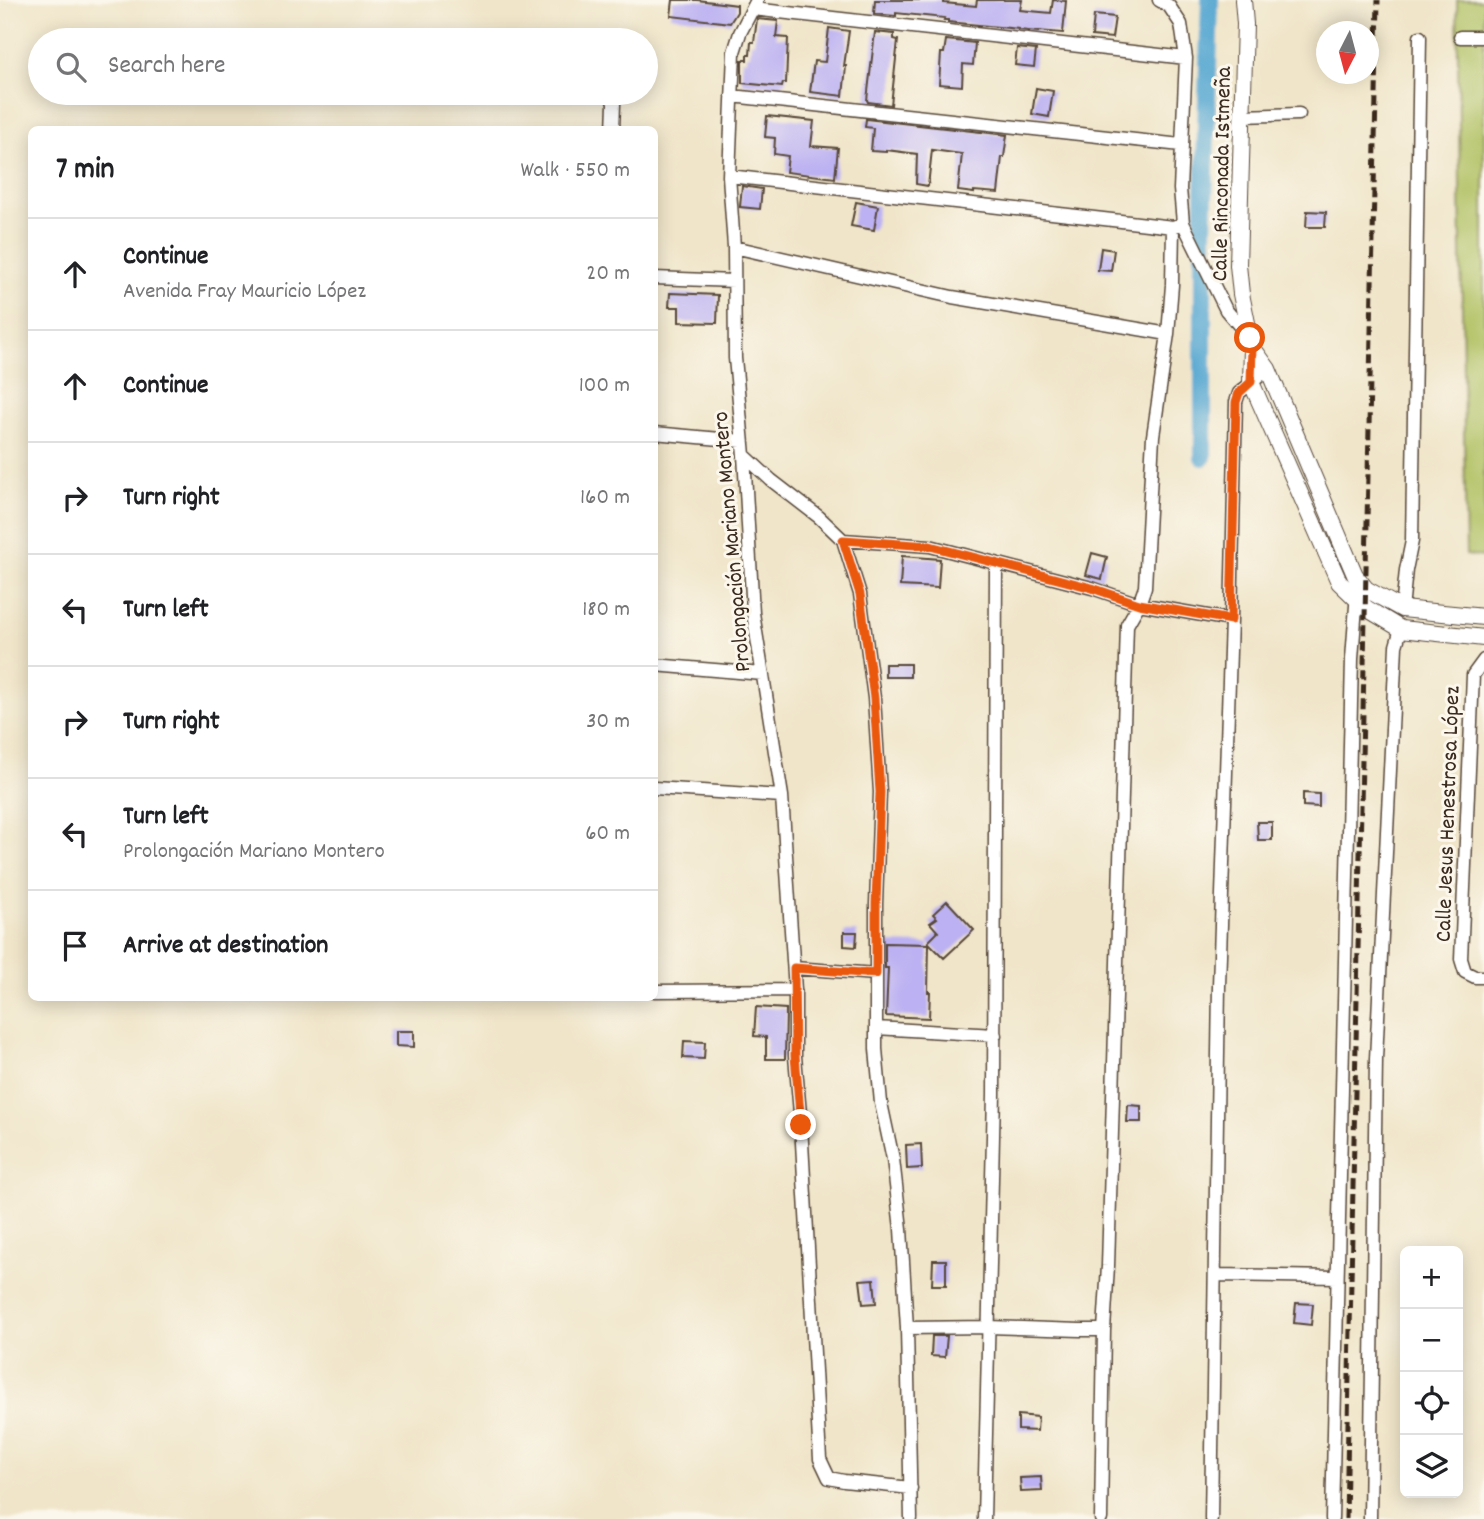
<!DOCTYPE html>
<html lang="en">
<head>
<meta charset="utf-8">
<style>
  :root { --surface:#fff; --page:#f6f6f6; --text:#202124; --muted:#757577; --line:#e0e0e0 }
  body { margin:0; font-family:Dekko,sans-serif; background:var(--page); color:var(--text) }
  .controls { position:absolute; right:21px; bottom:21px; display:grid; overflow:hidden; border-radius:10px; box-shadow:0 4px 18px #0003 }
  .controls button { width:63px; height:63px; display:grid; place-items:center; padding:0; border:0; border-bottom:2px solid var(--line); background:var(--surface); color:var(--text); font:35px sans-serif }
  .compass { position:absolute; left:1316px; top:21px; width:63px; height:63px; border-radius:50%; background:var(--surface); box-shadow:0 4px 18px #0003; rotate:186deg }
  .stop { position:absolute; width:21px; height:21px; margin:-16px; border:5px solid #ea580c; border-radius:50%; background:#fff }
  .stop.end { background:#ea580c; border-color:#fff; box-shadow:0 2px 7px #0008 }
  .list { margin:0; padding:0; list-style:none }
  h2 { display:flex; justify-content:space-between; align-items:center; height:91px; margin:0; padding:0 28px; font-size:30px }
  h2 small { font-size:23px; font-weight:400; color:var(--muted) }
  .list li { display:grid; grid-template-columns:46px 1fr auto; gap:21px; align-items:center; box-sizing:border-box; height:112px; padding:0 28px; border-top:2px solid var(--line) }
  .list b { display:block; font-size:26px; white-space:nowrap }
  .list p { margin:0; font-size:23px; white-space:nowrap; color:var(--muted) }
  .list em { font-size:23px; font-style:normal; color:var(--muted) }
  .icon { flex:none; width:38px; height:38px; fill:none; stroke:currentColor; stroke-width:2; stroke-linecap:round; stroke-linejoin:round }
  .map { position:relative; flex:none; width:1484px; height:1519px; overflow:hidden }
  .search { position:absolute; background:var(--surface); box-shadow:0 4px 18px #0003; left:28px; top:28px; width:630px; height:77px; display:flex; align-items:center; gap:18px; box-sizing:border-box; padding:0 24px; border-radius:38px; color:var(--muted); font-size:26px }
  .panel { position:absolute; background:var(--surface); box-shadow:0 4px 18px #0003; left:28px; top:126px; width:630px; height:875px; border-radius:10px }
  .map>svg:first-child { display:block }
  .green { fill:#b1c164; stroke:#767641; stroke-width:2 }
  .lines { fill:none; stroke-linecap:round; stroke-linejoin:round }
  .canal { stroke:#57a7d1; stroke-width:18 }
  .building { fill:#bcb1f2 }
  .minor-casing { stroke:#564638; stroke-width:15 }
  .tertiary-casing { stroke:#564638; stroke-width:18 }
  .minor { stroke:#fff; stroke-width:12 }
  .tertiary { stroke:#fff; stroke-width:16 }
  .rail { stroke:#3b2a1e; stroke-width:5; stroke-dasharray:10 5; stroke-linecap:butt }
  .route { stroke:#ea580c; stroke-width:9 }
  .labels { text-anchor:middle; stroke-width:6; stroke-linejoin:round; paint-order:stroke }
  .street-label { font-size:23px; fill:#3b2a1e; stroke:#fbf7ec }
</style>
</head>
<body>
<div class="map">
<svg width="1484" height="1519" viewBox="0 0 1484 1519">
  <rect width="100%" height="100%" fill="#fbf7ec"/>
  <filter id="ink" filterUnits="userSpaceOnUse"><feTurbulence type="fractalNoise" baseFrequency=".0143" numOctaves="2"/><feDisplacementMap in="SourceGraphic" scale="14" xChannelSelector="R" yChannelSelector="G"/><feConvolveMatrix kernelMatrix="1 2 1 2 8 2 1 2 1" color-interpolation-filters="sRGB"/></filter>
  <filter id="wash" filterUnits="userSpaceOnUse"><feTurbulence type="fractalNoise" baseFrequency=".00686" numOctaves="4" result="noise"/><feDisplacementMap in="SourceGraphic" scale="28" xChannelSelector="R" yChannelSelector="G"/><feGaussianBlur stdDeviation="1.57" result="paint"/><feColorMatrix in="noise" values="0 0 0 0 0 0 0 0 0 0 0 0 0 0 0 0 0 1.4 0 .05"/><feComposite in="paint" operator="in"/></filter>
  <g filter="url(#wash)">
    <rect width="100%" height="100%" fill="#f0e5c9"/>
    <path class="green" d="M 1457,0 L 1484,0 L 1484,557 L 1466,555 Z"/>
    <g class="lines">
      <path class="canal" d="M 1203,457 L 1203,236 L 1210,0"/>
    </g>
    <g id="blocks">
      <path class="building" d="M 673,0 L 697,0 L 737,5 L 737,12 L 730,23 L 671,16 Z
        M 875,0 L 944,0 L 944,3 L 976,6 L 977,0 L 1022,0 L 1020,10 L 1051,13 L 1053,0 L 1066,1 L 1063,33 L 1038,31 L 1038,32 L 1019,30 L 1019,29 L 948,22 L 948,20 L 944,20 L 945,18 L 896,13 L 896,16 L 874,14 Z
        M 1094,15 L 1115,17 L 1112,38 L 1092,36 Z
        M 757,19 L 778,21 L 776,37 L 788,38 L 786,83 L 783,83 L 782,87 L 742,83 L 742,60 L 747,60 L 747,55 L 750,55 L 751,42 L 754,42 Z
        M 829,28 L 849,31 L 844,66 L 846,66 L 843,96 L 810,92 L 814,61 L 825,62 Z
        M 875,32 L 894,34 L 894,39 L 898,40 L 891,105 L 868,102 L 867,100 Z
        M 946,40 L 975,43 L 973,65 L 963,64 L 962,86 L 939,84 L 941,53 L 944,53 Z
        M 1017,48 L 1036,50 L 1034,67 L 1015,65 Z
        M 1036,88 L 1053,91 L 1049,117 L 1032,114 Z
        M 767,116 L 814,121 L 811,146 L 838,148 L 835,178 L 786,172 L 788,156 L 774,154 L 775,138 L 765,137 Z
        M 866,119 L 1007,135 L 1004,157 L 1002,157 L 998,193 L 974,191 L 974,193 L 958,191 L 962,154 L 932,150 L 928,186 L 916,184 L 917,154 L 886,150 L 886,152 L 871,151 L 873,128 L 865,127 Z
        M 742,186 L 762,189 L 760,209 L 740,207 Z
        M 856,202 L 878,206 L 874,230 L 851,226 Z
        M 1307,211 L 1326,212 L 1325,227 L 1306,227 Z
        M 1101,248 L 1114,250 L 1111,271 L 1098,270 Z
        M 670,293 L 718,295 L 717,323 L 679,322 L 679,307 L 669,307 Z
        M 1092,553 L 1107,557 L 1102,579 L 1086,575 Z
        M 902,556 L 940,559 L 938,588 L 900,586 Z
        M 885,664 L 910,664 L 910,677 L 885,677 Z
        M 1303,793 L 1319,794 L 1319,807 L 1303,806 Z
        M 1257,822 L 1272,822 L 1272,840 L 1258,840 Z
        M 947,901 L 974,930 L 944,958 L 928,942 L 938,932 L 930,923 L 937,918 L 933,914 Z
        M 844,932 L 857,932 L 856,947 L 844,946 Z
        M 885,943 L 929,944 L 928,992 L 930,992 L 929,1018 L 886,1016 L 888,968 L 885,968 Z
        M 756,1007 L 786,1009 L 785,1059 L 766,1059 L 766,1037 L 754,1036 Z
        M 396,1031 L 414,1031 L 414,1047 L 396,1046 Z
        M 684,1041 L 705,1042 L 704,1059 L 683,1058 Z
        M 1128,1105 L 1141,1106 L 1141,1122 L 1127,1122 Z
        M 921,1144 L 922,1168 L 907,1169 L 906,1145 Z
        M 933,1260 L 946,1260 L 946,1285 L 932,1285 Z
        M 874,1279 L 876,1303 L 863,1304 L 860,1280 Z
        M 1296,1303 L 1313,1304 L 1311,1325 L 1294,1323 Z
        M 932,1336 L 947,1336 L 945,1357 L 931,1356 Z
        M 1018,1415 L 1038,1417 L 1037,1431 L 1018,1430 Z
        M 1041,1477 L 1042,1491 L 1021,1492 L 1020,1478 Z"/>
    </g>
  </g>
  <g filter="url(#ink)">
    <use href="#blocks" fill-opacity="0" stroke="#564638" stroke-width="2"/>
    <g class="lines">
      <defs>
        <path id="minor" d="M 757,0 L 740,33 L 734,52 L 729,176 L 734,247 L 735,358 L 744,455 L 753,613 L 782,796 L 795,990 L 795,1056 L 801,1125 L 820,1459 L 829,1478 L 844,1481 L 911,1488
          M 1159,0 L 1169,6 L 1181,24 L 1186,58 L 1180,189 L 1183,223 L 1226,310 L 1250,338
          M 753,9 L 1186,58
          M 1460,37 L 1484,37
          M 611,93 L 614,104 L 613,130
          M 732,96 L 1181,145
          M 1243,116 L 1299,114
          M 729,176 L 1173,227 L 1183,223
          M 734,247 L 952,297 L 1168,334
          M 654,278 L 734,281
          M 654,433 L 742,441
          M 744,455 L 771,480 L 819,517 L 843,540 L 860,594 L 874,698 L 880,792 L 876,904 L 876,1049 L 881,1103 L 893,1159 L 901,1229 L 907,1328 L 911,1519
          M 843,540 L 930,546 L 1092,588 L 1139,604 L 1231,620
          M 1402,609 L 1406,570 L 1412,541 L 1420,37
          M 1484,660 L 1473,675 L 1461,959 L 1465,972 L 1475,977 L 1484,977
          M 654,665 L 763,674
          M 654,788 L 782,796
          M 794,968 L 876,974
          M 654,991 L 795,990
          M 876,1028 L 995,1035
          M 1215,1275 L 1337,1277
          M 907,1328 L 989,1327 L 1080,1330 L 1104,1330
          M 984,1519 L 994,1094 L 996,563
          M 1101,1519 L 1104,1330 L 1108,1266 L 1127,625 L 1139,604 L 1145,587 L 1153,436 L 1168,334 L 1172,285 L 1173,227
          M 1211,1519 L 1219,986 L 1231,620 L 1236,402 L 1239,393 L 1268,369
          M 1332,1519 L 1352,659 L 1357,592
          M 1370,1519 L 1376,1059 L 1396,646 L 1401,629"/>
        <path id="tertiary" d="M 1243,0 L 1245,24 L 1238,265 L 1241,294 L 1252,347 L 1251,382 L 1339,582 L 1366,608 L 1401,629 L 1484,638
          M 1252,347 L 1268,369 L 1355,575 L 1366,589 L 1402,609 L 1484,617"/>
      </defs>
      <use href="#minor" class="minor-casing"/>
      <use href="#tertiary" class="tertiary-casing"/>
      <use href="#minor" class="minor"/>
      <use href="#tertiary" class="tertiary"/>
      <path class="rail" d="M 1346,1519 L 1378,0"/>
    </g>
  </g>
  <g class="lines" filter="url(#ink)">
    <path class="route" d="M 801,1125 L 795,1056 L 794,968 L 876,974 L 876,904 L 880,792 L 874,698 L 860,594 L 843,540 L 930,546 L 1092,588 L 1139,604 L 1231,620 L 1236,402 L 1239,393 L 1251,382 L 1252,347 L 1250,338"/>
  </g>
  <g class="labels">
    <g class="street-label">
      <text transform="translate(1220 174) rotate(-89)" y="8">Calle Rinconada Istmeña</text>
      <text transform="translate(730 542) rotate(-95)" y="8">Prolongación Mariano Montero</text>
      <text transform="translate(1446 814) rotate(-88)" y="8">Calle Jesus Henestrosa López</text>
    </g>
  </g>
</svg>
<div class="controls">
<button>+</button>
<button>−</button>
<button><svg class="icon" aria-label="locate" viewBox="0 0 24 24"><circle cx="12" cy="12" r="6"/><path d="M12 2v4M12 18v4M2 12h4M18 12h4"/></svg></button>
<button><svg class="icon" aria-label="layers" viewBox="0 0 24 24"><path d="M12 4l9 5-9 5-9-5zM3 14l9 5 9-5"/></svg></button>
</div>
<svg class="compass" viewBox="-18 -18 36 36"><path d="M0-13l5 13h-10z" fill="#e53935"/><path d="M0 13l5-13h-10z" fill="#757577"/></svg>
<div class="stop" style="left:1250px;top:338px"></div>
<div class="stop end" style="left:801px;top:1125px"></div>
<div class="search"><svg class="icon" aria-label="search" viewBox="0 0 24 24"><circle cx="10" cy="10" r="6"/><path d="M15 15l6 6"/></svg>Search here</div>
<section class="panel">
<h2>7 min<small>Walk · 550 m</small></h2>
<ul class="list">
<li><svg class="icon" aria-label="ahead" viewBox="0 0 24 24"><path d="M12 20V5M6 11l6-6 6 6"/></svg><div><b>Continue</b><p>Avenida Fray Mauricio López</p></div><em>20 m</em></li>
<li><svg class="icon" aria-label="ahead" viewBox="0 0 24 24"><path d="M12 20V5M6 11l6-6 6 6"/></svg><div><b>Continue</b></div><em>100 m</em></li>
<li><svg class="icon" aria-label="right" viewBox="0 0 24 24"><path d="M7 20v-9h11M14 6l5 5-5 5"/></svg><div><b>Turn right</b></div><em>160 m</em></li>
<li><svg class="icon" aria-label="left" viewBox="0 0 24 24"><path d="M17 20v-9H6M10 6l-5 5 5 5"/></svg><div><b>Turn left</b></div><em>180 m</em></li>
<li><svg class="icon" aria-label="right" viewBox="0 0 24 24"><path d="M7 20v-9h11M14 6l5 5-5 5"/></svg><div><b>Turn right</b></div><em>30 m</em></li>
<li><svg class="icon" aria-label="left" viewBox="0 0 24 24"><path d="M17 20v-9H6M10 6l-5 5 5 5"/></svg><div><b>Turn left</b><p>Prolongación Mariano Montero</p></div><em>60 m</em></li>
<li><svg class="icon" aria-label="arrive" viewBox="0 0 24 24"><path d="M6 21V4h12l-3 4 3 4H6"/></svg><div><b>Arrive at destination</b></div></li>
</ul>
</section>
</div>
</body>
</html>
